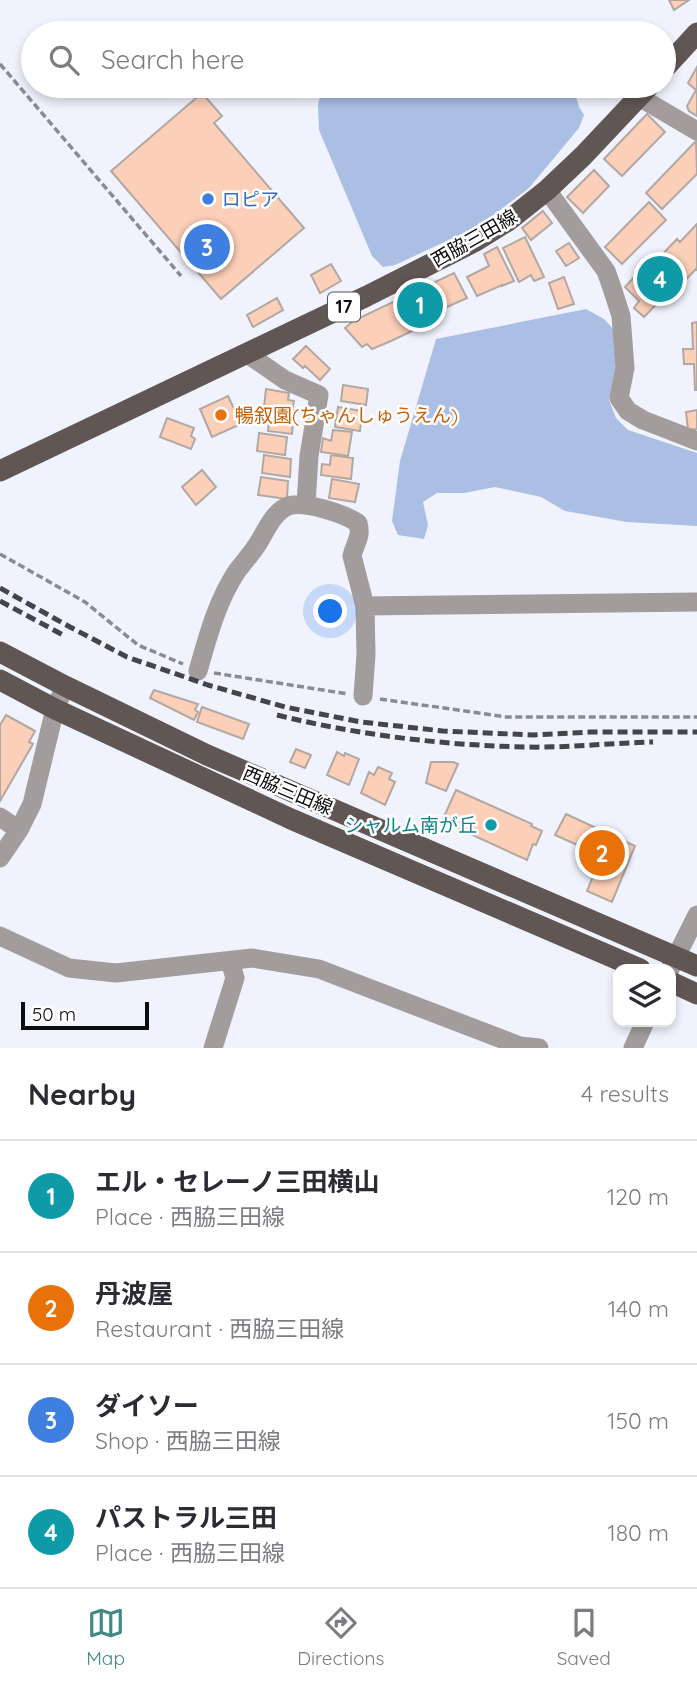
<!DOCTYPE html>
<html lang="en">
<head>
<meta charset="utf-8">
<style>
  :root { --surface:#fff; --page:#f7f7f7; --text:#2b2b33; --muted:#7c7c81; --line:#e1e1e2; --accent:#418984 }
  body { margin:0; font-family:Quicksand,"Noto Sans JP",sans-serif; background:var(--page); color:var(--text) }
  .controls { position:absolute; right:21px; bottom:21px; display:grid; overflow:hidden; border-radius:14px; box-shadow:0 4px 10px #0003 }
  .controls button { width:63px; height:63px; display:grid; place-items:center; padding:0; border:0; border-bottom:2px solid var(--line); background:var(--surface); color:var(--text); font:35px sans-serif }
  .scale { position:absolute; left:21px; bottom:18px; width:128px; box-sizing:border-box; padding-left:7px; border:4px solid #0c0c0f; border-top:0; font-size:19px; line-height:24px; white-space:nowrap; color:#0c0c0f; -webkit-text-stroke:5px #fff; paint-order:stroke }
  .you { position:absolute; left:331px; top:612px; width:24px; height:24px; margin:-18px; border:5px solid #fff; border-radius:50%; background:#1a73e8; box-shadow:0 0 0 10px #1a73e833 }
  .badge { display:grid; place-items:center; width:46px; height:46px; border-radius:50%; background:var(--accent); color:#fff; font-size:23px; font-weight:700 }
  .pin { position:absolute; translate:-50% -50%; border:4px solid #fff; box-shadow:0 2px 7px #0006 }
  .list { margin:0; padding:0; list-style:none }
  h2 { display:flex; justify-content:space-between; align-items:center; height:91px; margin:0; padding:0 28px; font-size:30px }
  h2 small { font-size:23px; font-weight:400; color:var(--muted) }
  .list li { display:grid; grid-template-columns:46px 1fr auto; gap:21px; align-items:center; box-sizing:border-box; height:112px; padding:0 28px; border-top:2px solid var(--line) }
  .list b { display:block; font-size:26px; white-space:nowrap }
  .list p { margin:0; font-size:23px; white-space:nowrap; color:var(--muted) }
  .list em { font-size:23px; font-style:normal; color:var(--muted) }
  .icon { flex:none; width:38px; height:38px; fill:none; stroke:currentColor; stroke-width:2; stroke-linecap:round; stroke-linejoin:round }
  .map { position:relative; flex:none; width:697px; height:1048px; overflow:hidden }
  .search { position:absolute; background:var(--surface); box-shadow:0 4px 10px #0003; left:21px; right:21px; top:21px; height:77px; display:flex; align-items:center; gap:18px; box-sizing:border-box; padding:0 24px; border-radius:38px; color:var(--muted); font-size:26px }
  .sheet { height:539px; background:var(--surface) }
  nav { display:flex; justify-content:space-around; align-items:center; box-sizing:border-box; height:98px; border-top:2px solid var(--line); background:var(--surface); font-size:19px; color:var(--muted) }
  nav a { display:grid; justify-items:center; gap:4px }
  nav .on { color:var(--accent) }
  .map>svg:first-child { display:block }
  .water { fill:#abbee4 }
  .building { fill:#fbcfb8; stroke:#b2a8a3; stroke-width:2 }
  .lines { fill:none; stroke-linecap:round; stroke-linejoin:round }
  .path { stroke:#898b92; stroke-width:3.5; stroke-dasharray:7 3.5; stroke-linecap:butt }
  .street { stroke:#a29c9c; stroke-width:19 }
  .primary { stroke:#605755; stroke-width:21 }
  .rail { stroke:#444449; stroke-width:5; stroke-dasharray:10 5; stroke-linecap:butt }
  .shop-dot { fill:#3f7fe0; stroke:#fff; stroke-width:2.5 }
  .food-dot { fill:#e8710a; stroke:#fff; stroke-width:2.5 }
  .culture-dot { fill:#0f9aa8; stroke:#fff; stroke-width:2.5 }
  .labels { text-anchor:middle; stroke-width:5; stroke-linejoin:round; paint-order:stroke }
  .shield { fill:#fff; stroke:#555557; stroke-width:2 }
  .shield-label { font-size:18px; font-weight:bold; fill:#0c0c0f }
  .shop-label { font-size:19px; fill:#366cbe; stroke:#fff; text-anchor:start }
  .street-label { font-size:19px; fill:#0c0c0f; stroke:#fff }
  .food-label { font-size:19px; fill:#c56008; stroke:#fff; text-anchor:start }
  .culture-label { font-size:19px; fill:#0d838f; stroke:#fff; text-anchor:end }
</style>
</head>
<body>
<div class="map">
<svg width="697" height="1048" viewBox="0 0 697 1048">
  <rect width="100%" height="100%" fill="#f0f2fd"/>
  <path class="water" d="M 519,21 L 543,33 L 505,33 Z
    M 324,86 L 573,86 L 579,107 L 584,115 L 579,128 L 529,188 L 479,226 L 395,265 L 383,267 L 372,256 L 319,130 L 318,105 L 322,88 Z
    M 586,309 L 604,319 L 617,333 L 619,363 L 609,400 L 616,418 L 628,430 L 697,453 L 697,526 L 627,522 L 565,511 L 541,497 L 495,487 L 464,493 L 437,493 L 423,502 L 428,525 L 424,539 L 398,535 L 392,521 L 400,461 L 436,339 Z"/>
  <path class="building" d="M 669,0 L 689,0 L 674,10 Z
    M 697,67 L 697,116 L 689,111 L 687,106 L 696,90 L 688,83 Z
    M 202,93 L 222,116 L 214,123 L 304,228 L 221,299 L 111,171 Z
    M 647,114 L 665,132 L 622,176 L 604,159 Z
    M 696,141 L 697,174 L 662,209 L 646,193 Z
    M 594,170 L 609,186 L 583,213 L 567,197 Z
    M 649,202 L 666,220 L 622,264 L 605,247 Z
    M 543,211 L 552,223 L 531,240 L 522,228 Z
    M 697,224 L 697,270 L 696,269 L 675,291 L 673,287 L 644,317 L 634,308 L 639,301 L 625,287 L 650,260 L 653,264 L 677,239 L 680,242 Z
    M 525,237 L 544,277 L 534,281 L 531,275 L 519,282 L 503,248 Z
    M 569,243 L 579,258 L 566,266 L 556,251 Z
    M 497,247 L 514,281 L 502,286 L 502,285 L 477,296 L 467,277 L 489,266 L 484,254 Z
    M 331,264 L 341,281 L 320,293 L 311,275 Z
    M 454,273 L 467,298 L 438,311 L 441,317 L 391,341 L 372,349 L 367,344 L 362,347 L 345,328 L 353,321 Z
    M 564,277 L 574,304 L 558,309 L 549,283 Z
    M 277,298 L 283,310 L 253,327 L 247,315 Z
    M 697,322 L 697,390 L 695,390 L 694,364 L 684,364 L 683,349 L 693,349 L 692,323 Z
    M 306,346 L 330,369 L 320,380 L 305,366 L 303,368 L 293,359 Z
    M 343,385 L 368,389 L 366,405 L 341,401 Z
    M 266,389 L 289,393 L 288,400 L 294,401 L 292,411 L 264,407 Z
    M 228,396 L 241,424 L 212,437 L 200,409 Z
    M 338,407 L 362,411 L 360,431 L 335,427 Z
    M 697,410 L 697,429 L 688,430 L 686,412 Z
    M 270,412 L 284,413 L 284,420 L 293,421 L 292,434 L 268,431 Z
    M 167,418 L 194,428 L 191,436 L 195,439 L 191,449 L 160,437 Z
    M 333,430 L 352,432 L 348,456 L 321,452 L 323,438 L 331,441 Z
    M 259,433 L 287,437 L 285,455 L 257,451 Z
    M 264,455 L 291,459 L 290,477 L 262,473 Z
    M 331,455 L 353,458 L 351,479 L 321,475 L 322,464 L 330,465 Z
    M 202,470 L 216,487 L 196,505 L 182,487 Z
    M 261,477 L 288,481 L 287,499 L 258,495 Z
    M 332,479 L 359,484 L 355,502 L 329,498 Z
    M 154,690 L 198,704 L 195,710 L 198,712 L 194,720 L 150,698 Z
    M 202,707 L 249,724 L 243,739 L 197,722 Z
    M 6,715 L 35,731 L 29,742 L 33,744 L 0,801 L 0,725 Z
    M 296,749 L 311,755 L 305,768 L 290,762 Z
    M 337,752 L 344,756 L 345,753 L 359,759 L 349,785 L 327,775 Z
    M 431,762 L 453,762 L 458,764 L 446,791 L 426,783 Z
    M 378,767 L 392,773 L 389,779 L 395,782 L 385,805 L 361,793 L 369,772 L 374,775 Z
    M 456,790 L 532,824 L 531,826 L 542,831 L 536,845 L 533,844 L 527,860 L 442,821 Z
    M 566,814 L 635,846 L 612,902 L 587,891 L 597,867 L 591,851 L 555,835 Z"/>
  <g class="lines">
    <path class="path" d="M 0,64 L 181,276
      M 0,554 L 85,602 L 138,645 L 183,664
      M 214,673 L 348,694
      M 380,699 L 507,717 L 697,717"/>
    <path class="street" d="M 639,97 L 697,131
      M 547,190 L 606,271 L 612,288 L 621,316 L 625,368 L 619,398 L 628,411 L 643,420 L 697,441
      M 246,353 L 285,380 L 319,395 L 309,456 L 306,505
      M 198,671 C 208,636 217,601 237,571 C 244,562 251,554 257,545 C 265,533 272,514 286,507 C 302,499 344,514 358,523 C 362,538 355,542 352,556 L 365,606
      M 363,696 L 366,655 L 365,606 L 697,602
      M 0,817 L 19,830
      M 0,858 L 19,830 L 32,804 L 55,709 L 65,686
      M 0,936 L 69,968 L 116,973 L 252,958 L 319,969 L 520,1046 L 539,1048
      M 670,969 L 697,915
      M 213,1048 L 235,978 L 230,961
      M 633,1048 L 645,1022"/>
    <path class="primary" d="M 664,69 L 697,33
      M 0,471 L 367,296 L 474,242 L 508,221 L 547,190 L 583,156 L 649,86
      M 0,652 L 65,686 L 207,755 L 697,966
      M 0,680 L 55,709 L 291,819 L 640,969
      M 671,982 L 697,994"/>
    <path class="rail" d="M 0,588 L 70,627 L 127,657 L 208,685 L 285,707 L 361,722 L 443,731 L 533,735 L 590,732 L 697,732
      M 0,601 L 65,636
      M 277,715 C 358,735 441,745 525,747 C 567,748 610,743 653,742"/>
  </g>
  <circle class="shop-dot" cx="208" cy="199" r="7"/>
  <circle class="food-dot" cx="221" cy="415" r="7"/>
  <circle class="culture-dot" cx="491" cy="825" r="7"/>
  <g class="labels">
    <rect class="shield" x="328" y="292.5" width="32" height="29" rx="5"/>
    <g class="shield-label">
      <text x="344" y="313">17</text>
    </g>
    <g class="shop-label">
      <text x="222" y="206">ロピア</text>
    </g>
    <g class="street-label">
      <text transform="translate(474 238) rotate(-30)" y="7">西脇三田線</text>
      <text transform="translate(288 790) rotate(23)" y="7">西脇三田線</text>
    </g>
    <g class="food-label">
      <text x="235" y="422">暢叙園(ちゃんしゅうえん)</text>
    </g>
    <g class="culture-label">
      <text x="477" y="832">シャルム南が丘</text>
    </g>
  </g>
</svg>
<div class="controls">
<button><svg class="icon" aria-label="layers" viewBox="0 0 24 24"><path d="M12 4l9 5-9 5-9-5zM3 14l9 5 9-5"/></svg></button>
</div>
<div class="scale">50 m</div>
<div class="you"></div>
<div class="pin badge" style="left:420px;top:305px;background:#0f9aa8">1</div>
<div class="pin badge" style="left:602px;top:853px;background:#e8710a">2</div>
<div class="pin badge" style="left:207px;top:247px;background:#3f7fe0">3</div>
<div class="pin badge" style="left:660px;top:279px;background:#0f9aa8">4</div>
<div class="search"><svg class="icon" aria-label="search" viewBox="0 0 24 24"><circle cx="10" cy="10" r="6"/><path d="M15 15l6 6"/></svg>Search here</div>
</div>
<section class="sheet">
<h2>Nearby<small>4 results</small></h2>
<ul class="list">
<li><span class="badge" style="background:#0f9aa8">1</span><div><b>エル・セレーノ三田横山</b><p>Place · 西脇三田線</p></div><em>120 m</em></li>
<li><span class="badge" style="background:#e8710a">2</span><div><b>丹波屋</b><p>Restaurant · 西脇三田線</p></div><em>140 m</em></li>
<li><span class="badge" style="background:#3f7fe0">3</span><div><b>ダイソー</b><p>Shop · 西脇三田線</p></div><em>150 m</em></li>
<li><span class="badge" style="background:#0f9aa8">4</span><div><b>パストラル三田</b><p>Place · 西脇三田線</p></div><em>180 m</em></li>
</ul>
</section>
<nav>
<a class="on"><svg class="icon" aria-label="map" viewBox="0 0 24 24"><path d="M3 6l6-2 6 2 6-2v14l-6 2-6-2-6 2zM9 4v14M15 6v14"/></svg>Map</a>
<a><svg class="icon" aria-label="directions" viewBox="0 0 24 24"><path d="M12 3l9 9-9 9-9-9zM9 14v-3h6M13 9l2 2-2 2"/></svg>Directions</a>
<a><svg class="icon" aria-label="saved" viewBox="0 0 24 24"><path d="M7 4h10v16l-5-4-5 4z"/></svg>Saved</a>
</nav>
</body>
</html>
